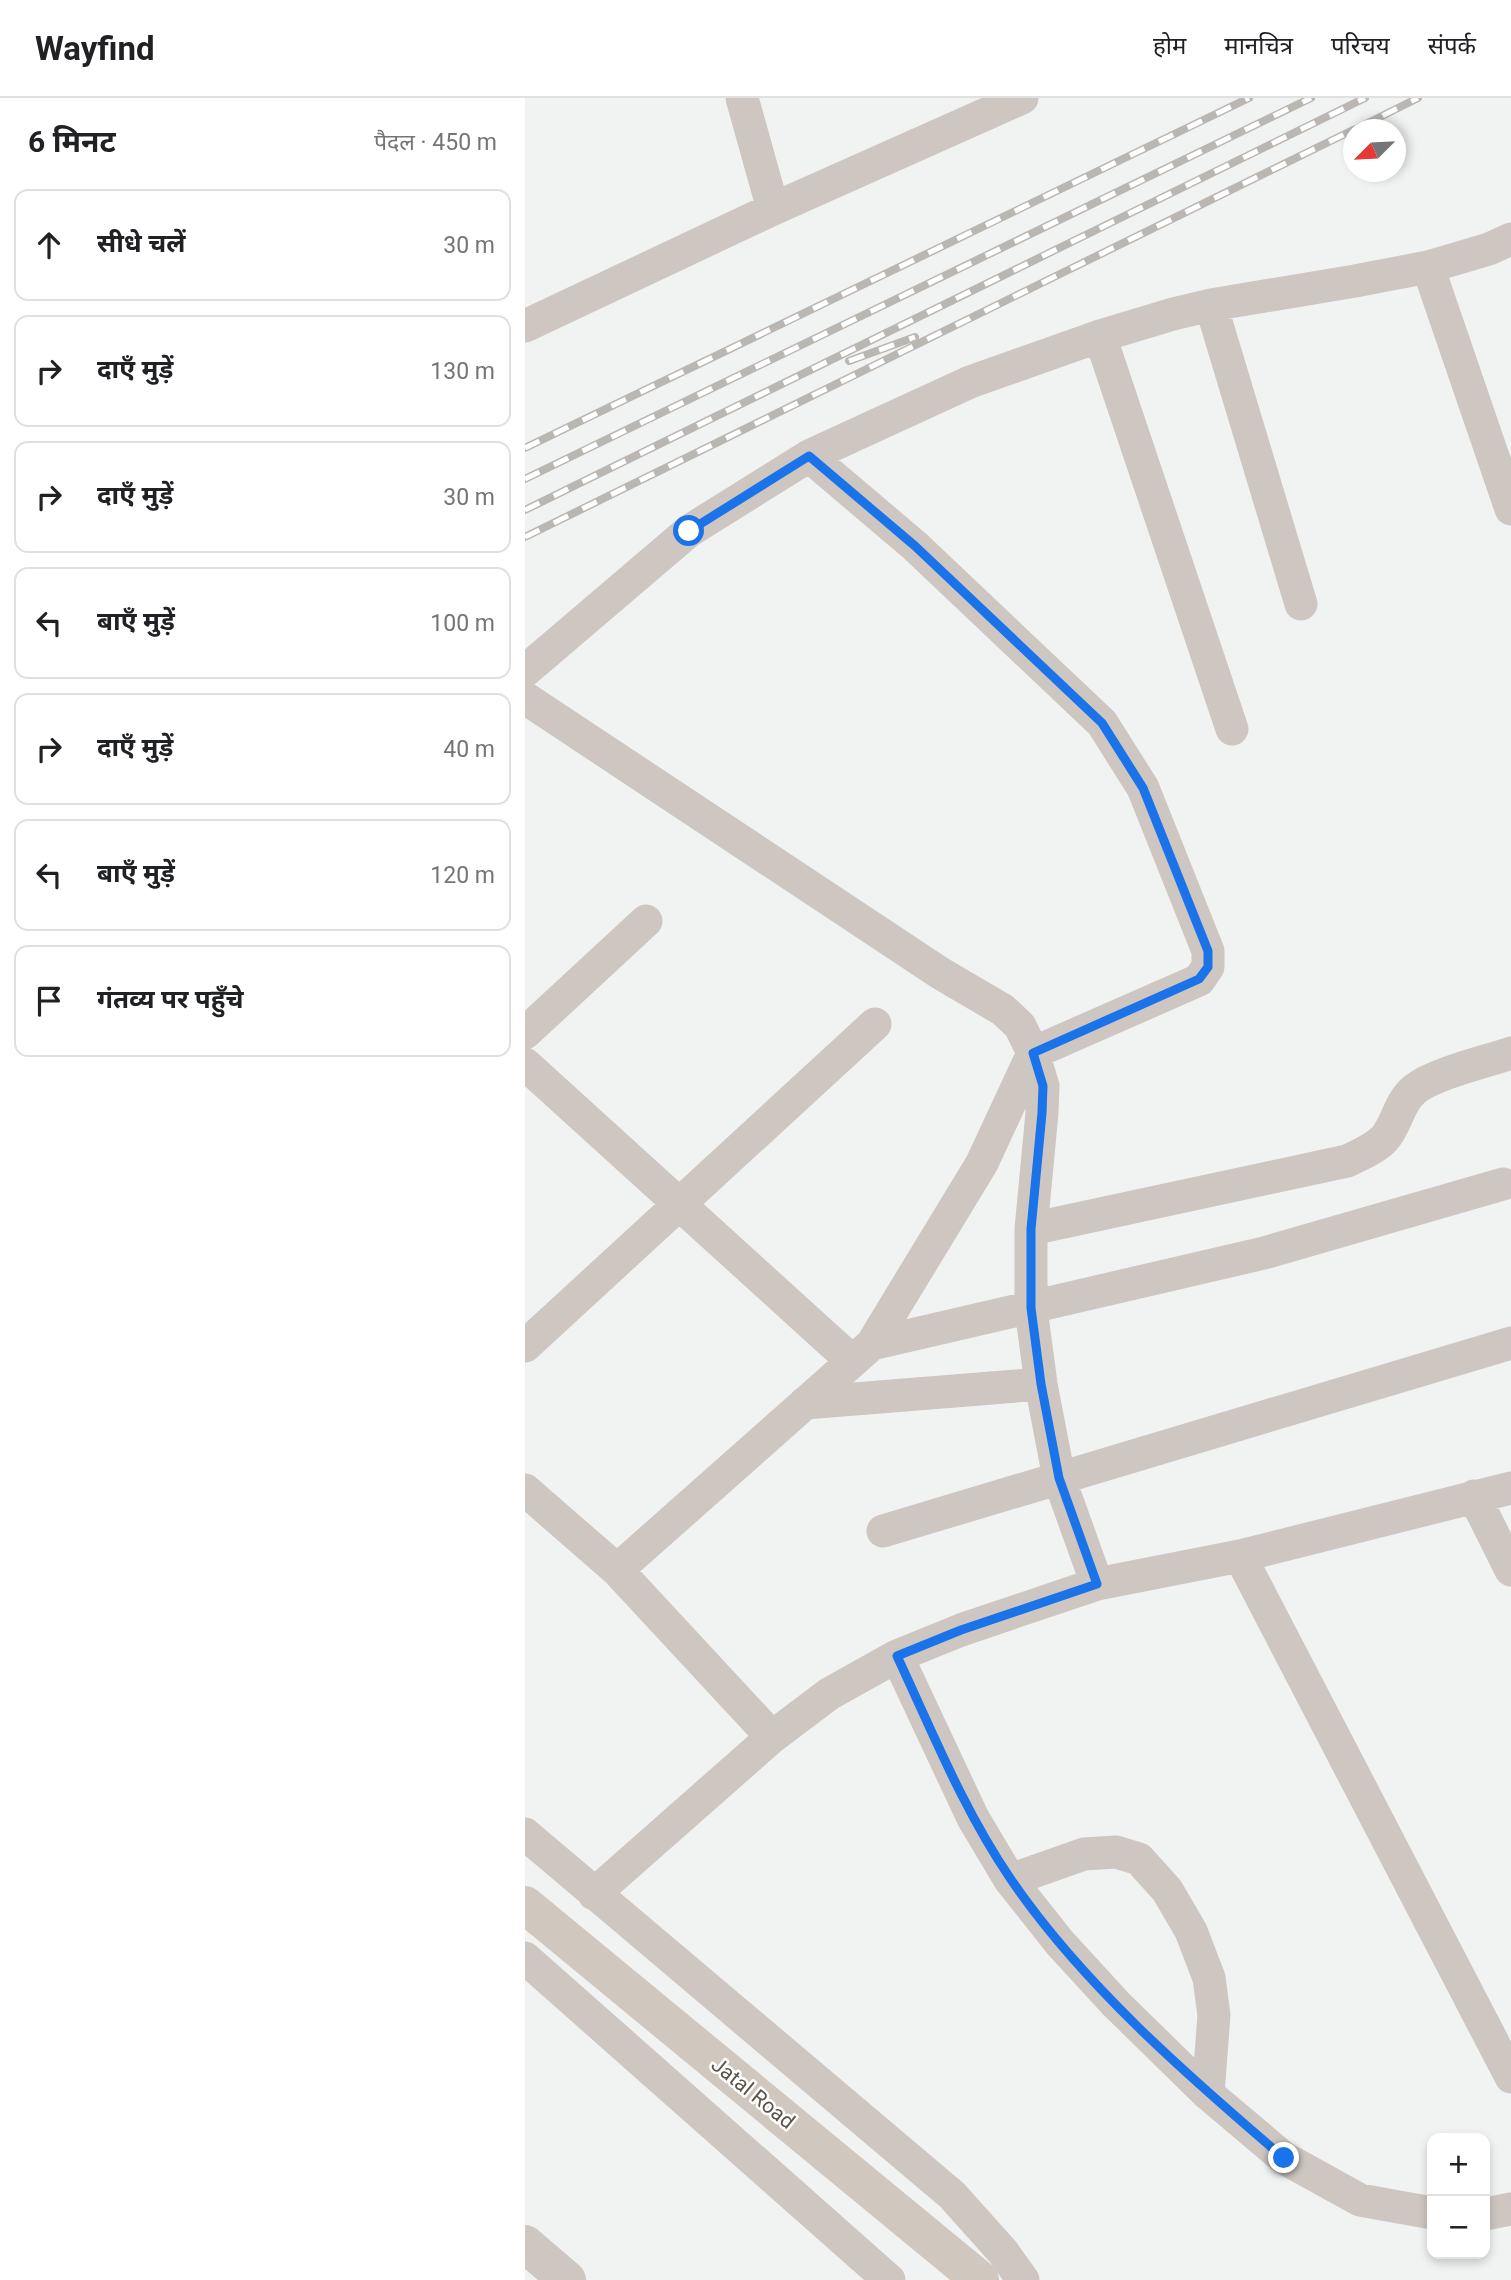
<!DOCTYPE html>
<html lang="hi">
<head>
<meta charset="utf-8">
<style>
  :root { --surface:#fff; --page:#f2f2f2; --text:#202124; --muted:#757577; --line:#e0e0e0 }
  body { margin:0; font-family:Roboto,"Noto Sans Devanagari",sans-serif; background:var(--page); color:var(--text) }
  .controls { position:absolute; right:21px; bottom:21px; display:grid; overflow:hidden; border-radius:14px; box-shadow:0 4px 10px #0003 }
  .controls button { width:63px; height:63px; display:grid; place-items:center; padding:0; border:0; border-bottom:2px solid var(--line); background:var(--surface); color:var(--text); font:35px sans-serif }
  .compass { position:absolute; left:818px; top:21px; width:63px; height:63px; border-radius:50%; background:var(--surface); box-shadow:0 4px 10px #0003; rotate:246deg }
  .stop { position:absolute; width:21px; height:21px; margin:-16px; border:5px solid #1a73e8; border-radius:50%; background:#fff }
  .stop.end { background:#1a73e8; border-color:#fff; box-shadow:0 2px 7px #0008 }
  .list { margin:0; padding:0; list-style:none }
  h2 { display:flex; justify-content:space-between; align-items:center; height:91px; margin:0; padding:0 28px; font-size:30px }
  h2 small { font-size:23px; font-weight:400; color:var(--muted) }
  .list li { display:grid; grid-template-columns:46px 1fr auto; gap:21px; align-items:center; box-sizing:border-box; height:112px; margin:0 14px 14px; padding:0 14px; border:2px solid var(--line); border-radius:14px }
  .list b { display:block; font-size:26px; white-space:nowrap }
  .list em { font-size:23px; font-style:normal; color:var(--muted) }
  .icon { flex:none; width:38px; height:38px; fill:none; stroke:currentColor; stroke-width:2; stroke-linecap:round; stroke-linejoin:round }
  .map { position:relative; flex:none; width:986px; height:2182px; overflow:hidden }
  header { display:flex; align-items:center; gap:42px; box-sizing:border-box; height:98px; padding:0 35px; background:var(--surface); border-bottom:2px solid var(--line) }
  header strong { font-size:33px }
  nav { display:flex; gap:38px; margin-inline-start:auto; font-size:24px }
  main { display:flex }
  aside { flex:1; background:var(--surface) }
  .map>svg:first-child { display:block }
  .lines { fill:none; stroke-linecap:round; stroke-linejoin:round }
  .minor { stroke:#cec6c0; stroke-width:33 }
  .tertiary { stroke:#cec6c0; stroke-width:38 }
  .secondary { stroke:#d0c7be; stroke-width:38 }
  .rail-casing { stroke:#bab7b3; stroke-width:8 }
  .rail { stroke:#fff; stroke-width:5; stroke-dasharray:16; stroke-linecap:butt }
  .route { stroke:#1a73e8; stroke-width:9 }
  .labels { text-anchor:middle; stroke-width:5; stroke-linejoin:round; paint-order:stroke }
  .street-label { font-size:21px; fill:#5c524a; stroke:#fff }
</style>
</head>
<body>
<header>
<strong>Wayfind</strong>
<nav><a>होम</a><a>मानचित्र</a><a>परिचय</a><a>संपर्क</a></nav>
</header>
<main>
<aside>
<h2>6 मिनट<small>पैदल · 450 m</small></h2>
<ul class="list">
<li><svg class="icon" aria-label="ahead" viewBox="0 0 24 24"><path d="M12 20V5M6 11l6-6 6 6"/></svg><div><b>सीधे चलें</b></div><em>30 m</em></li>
<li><svg class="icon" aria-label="right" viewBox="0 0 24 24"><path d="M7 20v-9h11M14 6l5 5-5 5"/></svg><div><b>दाएँ मुड़ें</b></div><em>130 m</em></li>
<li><svg class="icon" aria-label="right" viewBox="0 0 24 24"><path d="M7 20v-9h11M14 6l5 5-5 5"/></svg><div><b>दाएँ मुड़ें</b></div><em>30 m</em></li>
<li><svg class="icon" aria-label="left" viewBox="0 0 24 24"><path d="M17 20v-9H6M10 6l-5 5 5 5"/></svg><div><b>बाएँ मुड़ें</b></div><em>100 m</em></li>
<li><svg class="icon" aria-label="right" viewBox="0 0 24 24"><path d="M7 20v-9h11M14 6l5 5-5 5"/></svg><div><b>दाएँ मुड़ें</b></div><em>40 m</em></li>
<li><svg class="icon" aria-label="left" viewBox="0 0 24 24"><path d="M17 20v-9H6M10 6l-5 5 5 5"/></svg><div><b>बाएँ मुड़ें</b></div><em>120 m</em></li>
<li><svg class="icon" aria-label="arrive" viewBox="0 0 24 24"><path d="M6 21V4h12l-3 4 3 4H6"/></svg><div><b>गंतव्य पर पहुँचे</b></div></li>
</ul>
</aside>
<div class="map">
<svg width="986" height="2182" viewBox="0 0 986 2182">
  <rect width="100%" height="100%" fill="#f1f3f3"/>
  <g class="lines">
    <path class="minor" d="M 217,0 L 248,111
      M 903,169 L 986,411
      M 686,207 L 776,506
      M 0,228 L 248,111 L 497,0
      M 575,238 L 707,631
      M 0,573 L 164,433 L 284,358 L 445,284 L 575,238 L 648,216 L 686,207 L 830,183 L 903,169 L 964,151 L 986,141
      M 0,600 L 415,875 L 478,912 L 495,928 L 508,955 L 518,988 L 517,1015 L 506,1131 L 506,1211 L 516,1286 L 534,1380 L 572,1486
      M 0,935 L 121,823
      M 0,966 L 327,1263
      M 506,1131 L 822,1063 C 835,1057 849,1051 859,1041 C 872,1027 873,1005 890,991 C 911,975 960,964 986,955
      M 347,1246 L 739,1155 L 978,1086
      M 0,1248 L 350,926
      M 280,1305 L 516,1286
      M 0,1392 L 92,1472 L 247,1639
      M 949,1398 L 986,1472
      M 358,1433 L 986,1245
      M 715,1458 L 986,1979
      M 92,1472 L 347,1246 L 457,1065 L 508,955 L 674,882 L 683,869 L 683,853 L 618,690 L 577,625 L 390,448 L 284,358
      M 372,1558 L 448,1720 L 485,1782 L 535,1845 L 591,1906 L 683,1996 L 759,2060 L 835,2102 L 907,2115
      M 0,1736 L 427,2097 L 478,2154 L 498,2182
      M 485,1782 L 559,1756 L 591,1754 L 614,1761 L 642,1792 L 666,1833 L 684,1880 L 689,1917 L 683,1996
      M 69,1796 L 247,1639 L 304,1596 L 372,1558 L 436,1532 L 572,1486 L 715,1458 L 986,1390
      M 0,1860 L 364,2182
      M 960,2116 L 986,2111"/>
    <path class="tertiary" d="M 0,2146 L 42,2182"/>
    <path class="secondary" d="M 0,1807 L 455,2182"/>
    <defs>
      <path id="rail" d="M 829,32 L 893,0
        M 324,263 L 390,239
        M 0,350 L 724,0
        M 0,381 L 786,0
        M 0,412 L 840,0
        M 0,439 L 828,32"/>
    </defs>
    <use href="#rail" class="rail-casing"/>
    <use href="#rail" class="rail"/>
  </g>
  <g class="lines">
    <path class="route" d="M 164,433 L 284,358 L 390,448 L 577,625 L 618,690 L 683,853 L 683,869 L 674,881 L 508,955 L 518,988 L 517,1015 L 506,1131 L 506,1210 L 516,1286 L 534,1380 L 572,1486 L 436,1532 L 372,1558 C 407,1633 438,1711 485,1780 C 556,1885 663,1978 759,2060"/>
  </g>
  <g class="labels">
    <g class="street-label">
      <text transform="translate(228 1995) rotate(39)" y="7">Jatal Road</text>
    </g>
  </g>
</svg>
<div class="controls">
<button>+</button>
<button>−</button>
</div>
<svg class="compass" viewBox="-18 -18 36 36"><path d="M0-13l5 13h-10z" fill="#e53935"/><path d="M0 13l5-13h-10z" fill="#757577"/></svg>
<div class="stop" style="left:164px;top:433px"></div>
<div class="stop end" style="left:759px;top:2060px"></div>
</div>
</main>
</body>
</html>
